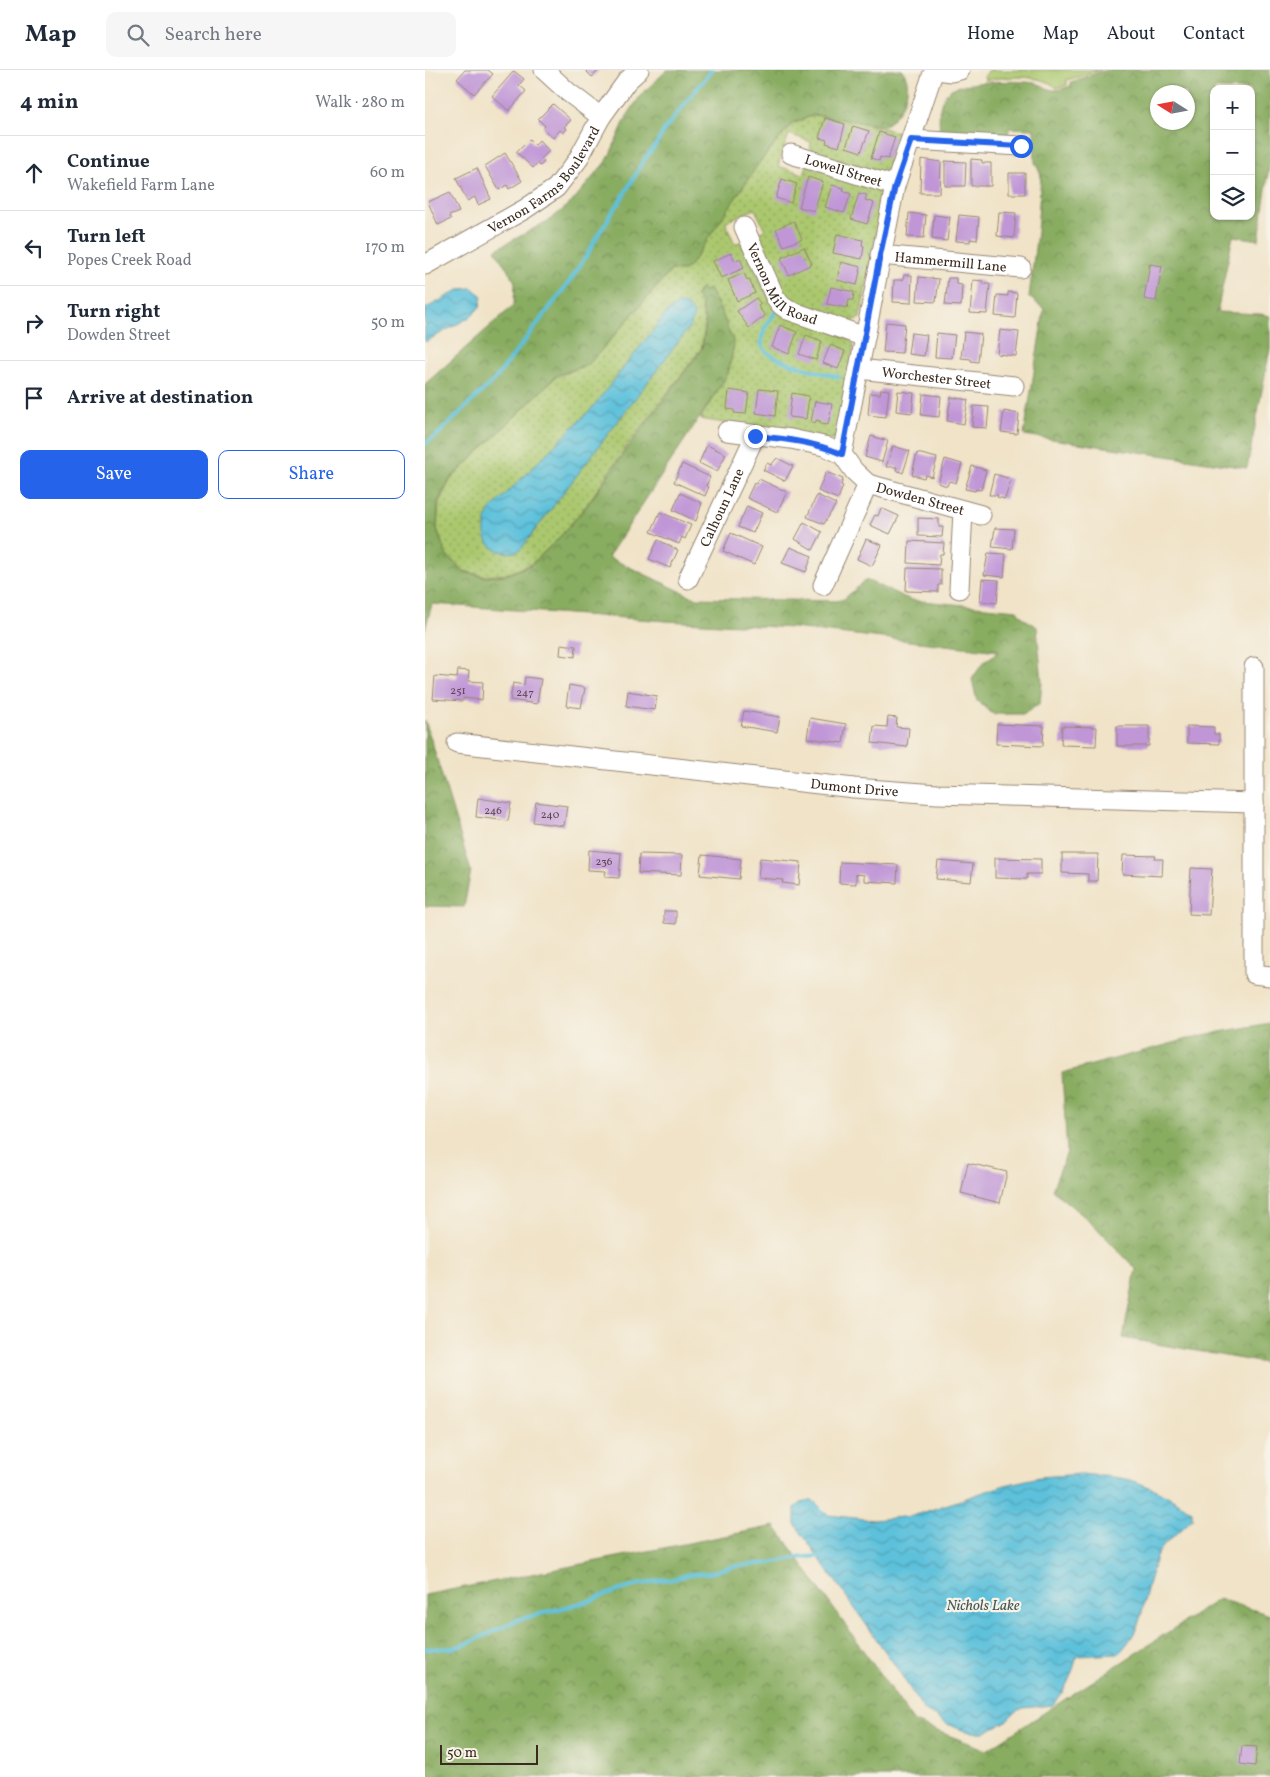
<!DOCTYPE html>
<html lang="en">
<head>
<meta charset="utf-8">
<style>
  :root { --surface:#fff; --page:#f6f6f7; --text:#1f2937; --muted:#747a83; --line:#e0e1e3; --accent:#2563eb }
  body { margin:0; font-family:Vollkorn,serif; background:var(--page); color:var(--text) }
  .controls { position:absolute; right:15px; top:15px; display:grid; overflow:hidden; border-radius:10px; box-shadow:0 1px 4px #0004 }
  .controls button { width:45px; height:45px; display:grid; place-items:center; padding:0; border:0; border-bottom:1px solid var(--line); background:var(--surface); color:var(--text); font:25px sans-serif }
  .compass { position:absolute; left:725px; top:15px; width:45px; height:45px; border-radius:50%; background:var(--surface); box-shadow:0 1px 4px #0004; rotate:281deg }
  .scale { position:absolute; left:15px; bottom:12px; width:98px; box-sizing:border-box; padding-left:5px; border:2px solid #3b2a1e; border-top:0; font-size:14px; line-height:18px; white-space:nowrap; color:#3b2a1e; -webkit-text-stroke:4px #f7f3e8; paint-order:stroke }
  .stop { position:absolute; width:15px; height:15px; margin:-11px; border:4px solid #2563eb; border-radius:50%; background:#fff }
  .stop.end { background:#2563eb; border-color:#fff; box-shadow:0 1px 5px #0008 }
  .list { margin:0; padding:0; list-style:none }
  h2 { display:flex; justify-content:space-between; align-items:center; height:65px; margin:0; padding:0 20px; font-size:21px }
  h2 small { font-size:16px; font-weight:400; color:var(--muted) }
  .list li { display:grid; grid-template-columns:32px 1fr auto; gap:15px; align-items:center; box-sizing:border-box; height:75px; padding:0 20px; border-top:1px solid var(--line) }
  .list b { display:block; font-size:19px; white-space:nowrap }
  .list p { margin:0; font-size:16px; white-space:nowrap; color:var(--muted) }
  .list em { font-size:16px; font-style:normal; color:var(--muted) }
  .actions { display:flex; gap:10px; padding:15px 20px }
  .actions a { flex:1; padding:11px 0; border:1px solid var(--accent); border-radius:10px; text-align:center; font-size:18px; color:var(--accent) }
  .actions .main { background:var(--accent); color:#fff }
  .icon { flex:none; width:28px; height:28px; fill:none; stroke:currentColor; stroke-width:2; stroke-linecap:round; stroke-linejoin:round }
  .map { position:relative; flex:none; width:845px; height:1707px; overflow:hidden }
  header { display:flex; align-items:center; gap:30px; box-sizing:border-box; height:70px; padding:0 25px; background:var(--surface); border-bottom:1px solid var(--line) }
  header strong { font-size:24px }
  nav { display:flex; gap:28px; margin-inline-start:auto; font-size:18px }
  .search { width:350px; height:45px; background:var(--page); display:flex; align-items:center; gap:12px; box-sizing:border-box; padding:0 18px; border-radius:10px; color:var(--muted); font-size:19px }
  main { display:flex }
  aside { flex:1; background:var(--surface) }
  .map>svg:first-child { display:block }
  .grass { fill:url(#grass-dots); stroke:#737946 }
  .forest { fill:url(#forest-crowns); stroke:#626b40; fill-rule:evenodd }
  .park { fill:#abc86e; stroke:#737946 }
  .water { fill:url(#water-waves); stroke:#4c767c }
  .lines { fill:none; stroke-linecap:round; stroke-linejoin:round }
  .stream { stroke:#5dc1db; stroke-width:4 }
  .building { fill:#c096d7 }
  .minor-casing { stroke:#968673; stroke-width:21 }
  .minor { stroke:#fff; stroke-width:19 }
  .route { stroke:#2563eb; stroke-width:6 }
  .labels { text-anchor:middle; stroke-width:4.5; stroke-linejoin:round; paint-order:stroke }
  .number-label { font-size:11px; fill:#5c454c }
  .street-label { font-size:14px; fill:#3b2a1e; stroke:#f7f3e8 }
  .water-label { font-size:15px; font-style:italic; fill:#455757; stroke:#f7f3e8 }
</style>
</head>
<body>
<header>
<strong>Map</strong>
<div class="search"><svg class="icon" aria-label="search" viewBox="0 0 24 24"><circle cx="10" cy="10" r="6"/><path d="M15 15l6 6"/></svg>Search here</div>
<nav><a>Home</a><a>Map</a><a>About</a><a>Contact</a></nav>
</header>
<main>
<aside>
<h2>4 min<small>Walk · 280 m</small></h2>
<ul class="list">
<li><svg class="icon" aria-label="ahead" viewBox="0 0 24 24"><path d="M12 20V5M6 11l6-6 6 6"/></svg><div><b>Continue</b><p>Wakefield Farm Lane</p></div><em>60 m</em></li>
<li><svg class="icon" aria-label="left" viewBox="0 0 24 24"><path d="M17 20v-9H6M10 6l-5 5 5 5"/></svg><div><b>Turn left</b><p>Popes Creek Road</p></div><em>170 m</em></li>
<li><svg class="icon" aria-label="right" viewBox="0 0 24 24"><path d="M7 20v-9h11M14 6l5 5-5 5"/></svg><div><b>Turn right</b><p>Dowden Street</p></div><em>50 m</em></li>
<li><svg class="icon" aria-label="arrive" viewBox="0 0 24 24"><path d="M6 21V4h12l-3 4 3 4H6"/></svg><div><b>Arrive at destination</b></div></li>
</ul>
<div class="actions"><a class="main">Save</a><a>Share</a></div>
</aside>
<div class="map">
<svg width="845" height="1707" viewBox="0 0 845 1707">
  <defs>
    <pattern id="grass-dots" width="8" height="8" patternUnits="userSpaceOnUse" patternTransform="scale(1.25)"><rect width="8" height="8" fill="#abc86e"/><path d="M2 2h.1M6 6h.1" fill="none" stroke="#8ca35a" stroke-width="1.8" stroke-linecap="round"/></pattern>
    <pattern id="forest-crowns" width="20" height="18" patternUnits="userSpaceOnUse" patternTransform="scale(1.25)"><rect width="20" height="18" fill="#88ac61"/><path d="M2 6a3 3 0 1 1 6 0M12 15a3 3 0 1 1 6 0" fill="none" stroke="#708c4f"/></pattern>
    <pattern id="water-waves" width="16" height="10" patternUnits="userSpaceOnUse" patternTransform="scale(1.25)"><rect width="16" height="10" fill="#5dc1db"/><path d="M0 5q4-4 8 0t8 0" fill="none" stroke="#4e9db1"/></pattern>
  </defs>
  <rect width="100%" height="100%" fill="#f7f3e8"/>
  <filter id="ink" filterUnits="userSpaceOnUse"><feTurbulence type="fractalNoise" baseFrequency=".02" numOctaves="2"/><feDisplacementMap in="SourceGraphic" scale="10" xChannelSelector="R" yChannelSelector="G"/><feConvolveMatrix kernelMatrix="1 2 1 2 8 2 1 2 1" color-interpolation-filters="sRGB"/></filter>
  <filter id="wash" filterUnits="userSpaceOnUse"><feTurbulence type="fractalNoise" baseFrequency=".0096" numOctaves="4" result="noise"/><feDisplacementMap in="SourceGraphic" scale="20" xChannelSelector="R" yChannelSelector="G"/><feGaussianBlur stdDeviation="1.12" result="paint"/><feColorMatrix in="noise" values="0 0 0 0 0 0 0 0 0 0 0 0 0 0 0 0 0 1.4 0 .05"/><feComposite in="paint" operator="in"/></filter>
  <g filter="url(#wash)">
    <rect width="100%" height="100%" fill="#f0e3c8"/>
    <path class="grass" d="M 389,45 L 426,50 L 481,64 L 466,101 L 458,104 L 385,81 L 386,72 L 364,64 L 353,96 L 379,104 L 382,95 L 455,120 L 459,125 L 435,248 L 426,252 L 365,231 L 359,225 L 333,167 L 334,163 L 340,160 L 330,139 L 300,152 L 310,174 L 317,171 L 345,230 L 426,270 L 429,276 L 412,367 L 406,370 L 275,349 L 303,304 L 309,274 L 296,241 L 284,219 L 280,221 L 275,219 L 270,226 L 276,234 L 280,256 L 276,279 L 200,379 L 161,436 L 132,470 L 106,494 L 82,504 L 60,506 L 39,501 L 21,485 L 12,458 L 14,432 L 26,409 L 131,307 L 164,294 L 247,200 L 257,201 L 264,197 L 334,93 L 367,54 Z"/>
    <path class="forest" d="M 242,0 L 477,0 C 491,16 475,48 458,56 L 389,45 L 367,53 L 334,93 L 264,197 L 257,201 L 246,200 L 164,294 L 132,305 L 25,409 L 13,432 L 12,459 L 21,485 L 39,502 L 60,507 L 81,505 L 106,495 L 132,470 L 161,437 L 201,380 L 277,279 L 281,256 L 276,234 L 271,226 L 275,219 L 280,221 L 284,219 L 296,241 L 309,274 L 303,304 L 183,487 L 270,528 L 412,531 L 419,529 L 441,510 L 486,530 L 592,540 C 600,552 602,549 612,557 L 617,613 L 615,633 L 598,644 L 568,644 L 552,631 L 547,609 L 558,593 L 574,581 L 368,558 L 241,551 L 7,534 L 0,560 L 0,314 L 89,235 L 90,212 L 70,180 L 126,149 L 146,133 L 183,89 L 202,46 L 216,25 Z
      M 681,0 L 845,0 L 845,89 L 834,170 L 808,166 L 792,242 L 835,244 L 845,246 L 845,279 L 822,398 L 599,365 L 619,239 L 604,227 L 612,162 L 616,105 L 610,92 L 609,59 L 584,58 L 583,66 L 515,64 C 514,49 512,31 525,20 C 537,11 593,10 609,13 C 616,14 624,21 631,20 C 636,20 641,17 646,16 L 646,12 ZM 789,19 L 826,19 L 826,146 L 789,146 ZM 732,22 L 762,22 L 762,52 L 732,52 Z
      M 0,650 L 46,801 L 39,837 L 0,836 Z
      M 845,953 L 845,1294 L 698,1268 L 711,1199 L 667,1153 L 627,1120 L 642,1082 L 637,1003 L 778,965 Z
      M 350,1456 L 489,1652 L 562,1680 L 794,1529 L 845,1545 L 845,1707 L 0,1707 L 0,1525 Z"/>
    <path class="park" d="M 564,0 L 676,0 L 642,10 L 642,15 L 632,18 C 614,3 582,7 560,10 L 559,7 Z"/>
    <path class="water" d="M 47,218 L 57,226 L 55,237 L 45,247 L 0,272 L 0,239 L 35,219 Z
      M 254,234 C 262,234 265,238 269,244 L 266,255 L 95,480 C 89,483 85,483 79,482 C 56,478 57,456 65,440 L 167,338 L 243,241 Z
      M 657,1404 C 672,1406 689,1406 704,1410 C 724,1415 750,1429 767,1441 L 767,1449 C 756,1462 741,1469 732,1485 C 730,1489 729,1495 728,1499 C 715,1534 722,1555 693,1584 L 652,1586 C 647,1605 641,1619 628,1635 L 598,1638 L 588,1644 L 580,1652 L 558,1663 L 540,1661 L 522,1654 L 499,1640 L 469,1594 L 370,1454 L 370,1438 L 379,1431 L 389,1431 L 403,1445 L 448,1450 L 488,1446 L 580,1415 L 615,1407 Z"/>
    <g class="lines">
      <path class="stream" d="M 352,240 C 345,250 335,261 337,275 C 340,291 399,303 414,307
        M 0,374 L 11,366 L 71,308 L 142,215 L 162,185 L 174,163 L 183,150 L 184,146 L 194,133 L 219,90 L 232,73 L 239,60 L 287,0
        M 0,1579 L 29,1578 L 44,1573 L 92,1550 L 168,1530 L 174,1527 L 215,1514 L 224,1513 L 240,1509 L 245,1510 L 265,1504 L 284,1503 L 310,1496 L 345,1493 L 369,1488 L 396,1486"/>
    </g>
    <g id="blocks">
      <path class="building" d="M 40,0 L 63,0 L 68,4 L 49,24 L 32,9 Z
        M 160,0 L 174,0 L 167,7 Z
        M 89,1 L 99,9 L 94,15 L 101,21 L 84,41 L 67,26 Z
        M 128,34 L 146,50 L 139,57 L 142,59 L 138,63 L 135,60 L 128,68 L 118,59 L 120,56 L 113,49 Z
        M 400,48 L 420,54 L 414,77 L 401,73 L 402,70 L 394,68 Z
        M 428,56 L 444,61 L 436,82 L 421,77 Z
        M 454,62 L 470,67 L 463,89 L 455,87 L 454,91 L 446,88 Z
        M 104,69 L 110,75 L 114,70 L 124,81 L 116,89 L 119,92 L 115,96 L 112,93 L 108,98 L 91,82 Z
        M 80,83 L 97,111 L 84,119 L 82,115 L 74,120 L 60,96 Z
        M 496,89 L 516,92 L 515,123 L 495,123 Z
        M 546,89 L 557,90 L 557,93 L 566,93 L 566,116 L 546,116 Z
        M 520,91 L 541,92 L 540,116 L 520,116 Z
        M 52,98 L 66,129 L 53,135 L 50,127 L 42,131 L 31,108 Z
        M 584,103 L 600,103 L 600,124 L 584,124 Z
        M 383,107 L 398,112 L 389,141 L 374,137 Z
        M 357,109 L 372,114 L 366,133 L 351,128 Z
        M 407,115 L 419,118 L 418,121 L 426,124 L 419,143 L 400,137 Z
        M 25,122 L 34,142 L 24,146 L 26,149 L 13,155 L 3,132 Z
        M 434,123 L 442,125 L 440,130 L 449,133 L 442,154 L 426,149 Z
        M 574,142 L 591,143 L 589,168 L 572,166 Z
        M 484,143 L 501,145 L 499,168 L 482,167 Z
        M 509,145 L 525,147 L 522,171 L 507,169 Z
        M 534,145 L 554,147 L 552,170 L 545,169 L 545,172 L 531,171 Z
        M 369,151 L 377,169 L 359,176 L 351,159 Z
        M 412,164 L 438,170 L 437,175 L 439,176 L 437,189 L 408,183 Z
        M 379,177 L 387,194 L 364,205 L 356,188 Z
        M 306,183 L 310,191 L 315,188 L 319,198 L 296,208 L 288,191 Z
        M 416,192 L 436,197 L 432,215 L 412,210 Z
        M 725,194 L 737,196 L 731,231 L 719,229 Z
        M 319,203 L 322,210 L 324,209 L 330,223 L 312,231 L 303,210 Z
        M 479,205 L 487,205 L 486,233 L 468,232 L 469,210 L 478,210 Z
        M 494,207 L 514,209 L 511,232 L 492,231 Z
        M 523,208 L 531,208 L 531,214 L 537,215 L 536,236 L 520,235 Z
        M 548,210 L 558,211 L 558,214 L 565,214 L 562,244 L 545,243 Z
        M 406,217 L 429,222 L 428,230 L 424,230 L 422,238 L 402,234 Z
        M 583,222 L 592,223 L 590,248 L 570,246 L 572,225 L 583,226 Z
        M 331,228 L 336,234 L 333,236 L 340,246 L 324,258 L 312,241 Z
        M 461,252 L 480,254 L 477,283 L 458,282 Z
        M 355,255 L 372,262 L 364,284 L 347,277 Z
        M 575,260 L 594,262 L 591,286 L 572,284 Z
        M 539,262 L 556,264 L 553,292 L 546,291 L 546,289 L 536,288 Z
        M 486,263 L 502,265 L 499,286 L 483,284 Z
        M 512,263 L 530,265 L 527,288 L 510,287 Z
        M 381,265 L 397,271 L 391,290 L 374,284 Z
        M 405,275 L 420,281 L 413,299 L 398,293 Z
        M 334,319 L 353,321 L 350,346 L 331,343 Z
        M 456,319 L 464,320 L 461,347 L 443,345 L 445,323 L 455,324 Z
        M 304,320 L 324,323 L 321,344 L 309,343 L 309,340 L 302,339 Z
        M 473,321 L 489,323 L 487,343 L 471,341 Z
        M 367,323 L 384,326 L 381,349 L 364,347 Z
        M 498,324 L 516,326 L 514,347 L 496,345 Z
        M 526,327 L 543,330 L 539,354 L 522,351 Z
        M 390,331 L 407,334 L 403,355 L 395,354 L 395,351 L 391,350 L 391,353 L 386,352 Z
        M 549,336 L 564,337 L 562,358 L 547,357 Z
        M 579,341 L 594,344 L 592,364 L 576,362 Z
        M 446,366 L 463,371 L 457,392 L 440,387 Z
        M 282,375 L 301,384 L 292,402 L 274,393 Z
        M 468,376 L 485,381 L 478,403 L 471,400 L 472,397 L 461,397 Z
        M 492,383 L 512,388 L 507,407 L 500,405 L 499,408 L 487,405 Z
        M 352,388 L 368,396 L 360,411 L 338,400 L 342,393 L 346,395 Z
        M 520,389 L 537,394 L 531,413 L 524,411 L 522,416 L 513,413 Z
        M 257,394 L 285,407 L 281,416 L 284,417 L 280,426 L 249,412 Z
        M 547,396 L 561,400 L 556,420 L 551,419 L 550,421 L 540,419 Z
        M 401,402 L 418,409 L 416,415 L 418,416 L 413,429 L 393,421 Z
        M 569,404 L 586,409 L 580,429 L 572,427 L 573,425 L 564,425 Z
        M 334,409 L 362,422 L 352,442 L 322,428 L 329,413 L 331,414 Z
        M 255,423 L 277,433 L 271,451 L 248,440 Z
        M 392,425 L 411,434 L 399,454 L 382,447 Z
        M 322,436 L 337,443 L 328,463 L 313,457 Z
        M 456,438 L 474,446 L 465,464 L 445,455 L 450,445 L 453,446 Z
        M 235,442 L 266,455 L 260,469 L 257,467 L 254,474 L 226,462 Z
        M 493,448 L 514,449 L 514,457 L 518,457 L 517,467 L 493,466 Z
        M 379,452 L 397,462 L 388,480 L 370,469 Z
        M 570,458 L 589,459 L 587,479 L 567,477 Z
        M 306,463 L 337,477 L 329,495 L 298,481 Z
        M 441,469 L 457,475 L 447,496 L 432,489 Z
        M 233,470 L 253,480 L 245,498 L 224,489 Z
        M 484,471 L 519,473 L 518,484 L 515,484 L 514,495 L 483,493 Z
        M 365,477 L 387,486 L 381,502 L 357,493 Z
        M 563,483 L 581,484 L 579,507 L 559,505 Z
        M 482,498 L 516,499 L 516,515 L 513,515 L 513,522 L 481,521 Z
        M 557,509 L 574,510 L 572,533 L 555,531 Z
        M 136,574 L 151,576 L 150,587 L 135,585 Z
        M 33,600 L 44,601 L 43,611 L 58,612 L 57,630 L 38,628 L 38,631 L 8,629 L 10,606 L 32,608 Z
        M 100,607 L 116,609 L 112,634 L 85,630 L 88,613 L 99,615 Z
        M 144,615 L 160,618 L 156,638 L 141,636 Z
        M 203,621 L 232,626 L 230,640 L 201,636 Z
        M 319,641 L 355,647 L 352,662 L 316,656 Z
        M 463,647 L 472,648 L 471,657 L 484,658 L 482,677 L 447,673 L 449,656 L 462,657 Z
        M 385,648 L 421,654 L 418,673 L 382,668 Z
        M 572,654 L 619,656 L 618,676 L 571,674 Z
        M 637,656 L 672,657 L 671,676 L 636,675 Z
        M 692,656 L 724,656 L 724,676 L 692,676 Z
        M 762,656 L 789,657 L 789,664 L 794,664 L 794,674 L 762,673 Z
        M 53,728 L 86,733 L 83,751 L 51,747 Z
        M 111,732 L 142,736 L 139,756 L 108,752 Z
        M 164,780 L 196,783 L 194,808 L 180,807 L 181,801 L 163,800 Z
        M 214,784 L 257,785 L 256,805 L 213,803 Z
        M 637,784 L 673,784 L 672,811 L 663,811 L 663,804 L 637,803 Z
        M 277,785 L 316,789 L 314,809 L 275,805 Z
        M 698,785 L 731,786 L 730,789 L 738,789 L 737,806 L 697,804 Z
        M 335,788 L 376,792 L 374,815 L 357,813 L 358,810 L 333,808 Z
        M 570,788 L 616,789 L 616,804 L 602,804 L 602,809 L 570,808 Z
        M 513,791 L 548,794 L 546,812 L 511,809 Z
        M 415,792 L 473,795 L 472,813 L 439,811 L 439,805 L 431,804 L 431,814 L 414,813 Z
        M 766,798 L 787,799 L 784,845 L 764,844 Z
        M 239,841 L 251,841 L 251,854 L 239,853 Z
        M 543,1093 L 582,1102 L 575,1133 L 536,1123 Z
        M 817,1676 L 832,1677 L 830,1696 L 815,1694 Z"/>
    </g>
  </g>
  <g filter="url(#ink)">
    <use href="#blocks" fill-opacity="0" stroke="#968673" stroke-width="1"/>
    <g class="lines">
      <defs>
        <g id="minor">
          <path d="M 119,0 L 143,22 L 176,47"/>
          <path d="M 512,0 L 526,2 L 535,0"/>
          <path d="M 486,70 L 596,76"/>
          <path id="s1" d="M 366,84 L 470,116"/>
          <path id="s2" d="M 319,157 L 350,227 L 356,235 L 363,240 L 440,267"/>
          <path id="s3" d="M 455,185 L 596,198"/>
          <path id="s4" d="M 0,195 L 100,139 L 131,118 L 152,91 L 176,47 L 202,11 L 214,0"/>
          <path id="s5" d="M 434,299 L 589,316"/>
          <path id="s6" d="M 302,361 L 366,369 L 399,376 L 417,384 L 429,401 L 443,414 L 556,445"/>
          <path d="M 417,384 L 470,116 L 509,0"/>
          <path id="s7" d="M 263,509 L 330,366"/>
          <path d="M 398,515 L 443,414"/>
          <path d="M 534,519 L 538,441"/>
          <path d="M 829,597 L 829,904 L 845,906"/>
          <path id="s8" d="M 32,673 L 429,718 L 512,724 L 829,733"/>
        </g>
      </defs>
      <use href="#minor" class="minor-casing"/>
      <use href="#minor" class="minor"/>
    </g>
  </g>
  <g class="lines" filter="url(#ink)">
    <path class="route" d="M 330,366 C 360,369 389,372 417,384 L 455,185 L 470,116 L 486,70 L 596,76"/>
  </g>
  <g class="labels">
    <g class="number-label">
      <text x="33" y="624">251</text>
      <text x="100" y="626">247</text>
      <text x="68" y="744">246</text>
      <text x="125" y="748">240</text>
      <text x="179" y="795">236</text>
    </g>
    <g class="street-label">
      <text dy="5" stroke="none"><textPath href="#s1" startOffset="55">Lowell Street</textPath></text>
      <text dy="5" stroke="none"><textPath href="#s4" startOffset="149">Vernon Farms Boulevard</textPath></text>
      <text dy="5" stroke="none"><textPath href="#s3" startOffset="71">Hammermill Lane</textPath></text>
      <text dy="5" stroke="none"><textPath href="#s2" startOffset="72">Vernon Mill Road</textPath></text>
      <text dy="5" stroke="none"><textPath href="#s5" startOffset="78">Worchester Street</textPath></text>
      <text dy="5" stroke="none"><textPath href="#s6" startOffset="212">Dowden Street</textPath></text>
      <text dy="5" stroke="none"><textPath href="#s7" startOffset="79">Calhoun Lane</textPath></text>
      <text dy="5" stroke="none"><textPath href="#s8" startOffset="400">Dumont Drive</textPath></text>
    </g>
    <g class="water-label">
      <text x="558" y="1540">Nichols Lake</text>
    </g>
  </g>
</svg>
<div class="controls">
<button>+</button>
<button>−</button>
<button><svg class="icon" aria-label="layers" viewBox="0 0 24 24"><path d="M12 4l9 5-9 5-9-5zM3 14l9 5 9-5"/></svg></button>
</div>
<svg class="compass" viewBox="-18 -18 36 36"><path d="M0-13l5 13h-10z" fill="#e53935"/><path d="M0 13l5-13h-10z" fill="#747a83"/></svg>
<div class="scale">50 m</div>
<div class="stop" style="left:596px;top:76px"></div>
<div class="stop end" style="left:330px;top:366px"></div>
</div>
</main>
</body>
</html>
